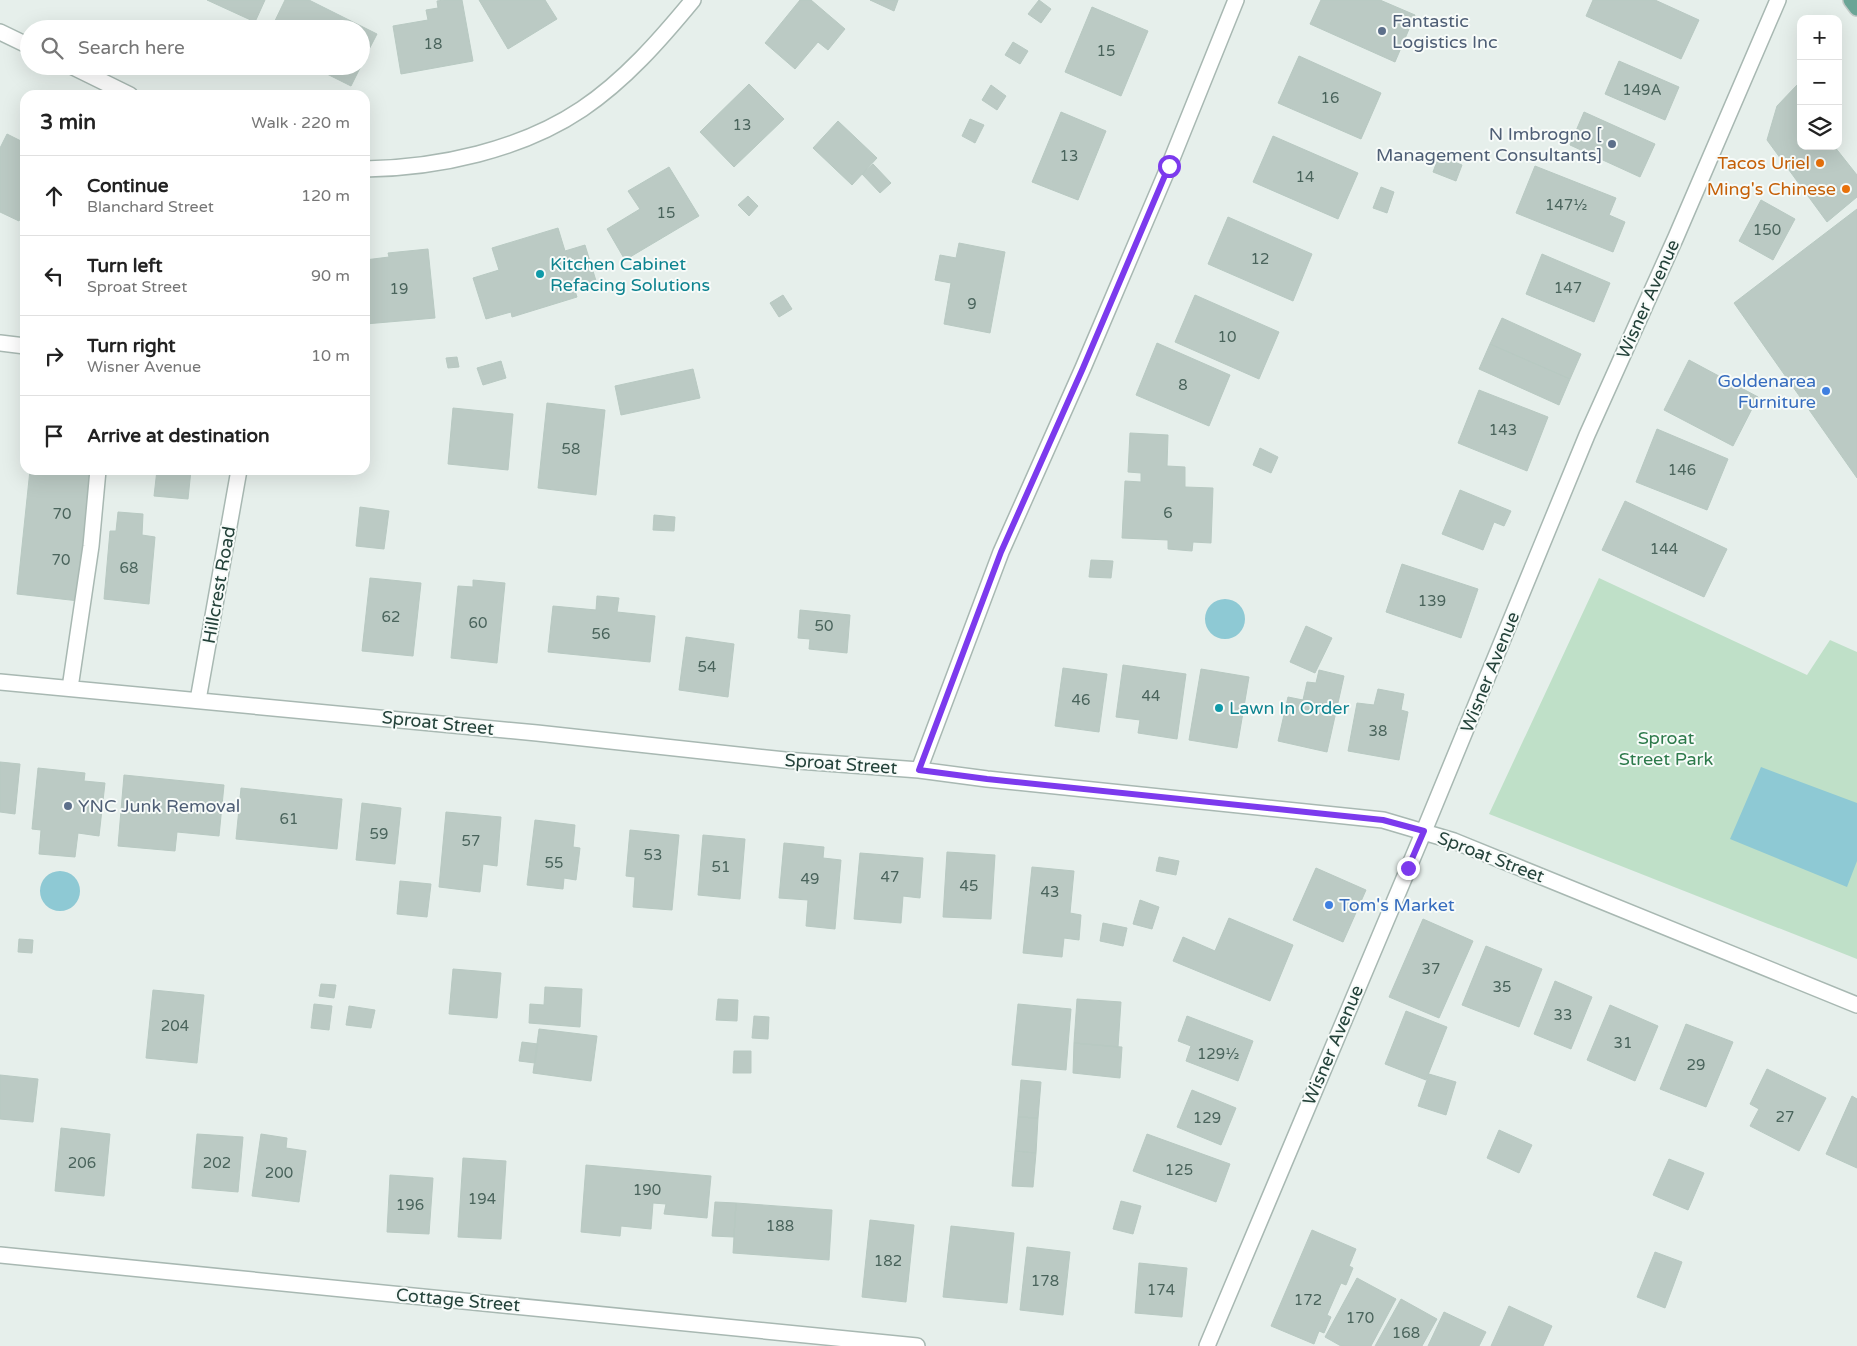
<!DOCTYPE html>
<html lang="en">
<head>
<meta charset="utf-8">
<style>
  :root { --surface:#fff; --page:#f6f6f6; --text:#222; --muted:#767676; --line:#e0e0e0 }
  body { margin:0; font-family:"Varela Round",sans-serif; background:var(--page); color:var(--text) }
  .controls { position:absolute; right:15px; top:15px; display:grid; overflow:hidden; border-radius:10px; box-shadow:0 5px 20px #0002 }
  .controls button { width:45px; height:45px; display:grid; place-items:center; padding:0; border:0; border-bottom:1px solid var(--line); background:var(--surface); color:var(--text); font:25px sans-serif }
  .stop { position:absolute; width:15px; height:15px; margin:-11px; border:4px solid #7c3aed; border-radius:50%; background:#fff }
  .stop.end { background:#7c3aed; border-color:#fff; box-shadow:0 1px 5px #0008 }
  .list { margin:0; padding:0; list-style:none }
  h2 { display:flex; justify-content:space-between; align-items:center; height:65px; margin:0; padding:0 20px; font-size:21px }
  h2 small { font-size:16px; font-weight:400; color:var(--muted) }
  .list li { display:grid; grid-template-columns:32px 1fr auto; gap:15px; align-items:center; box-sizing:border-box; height:80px; padding:0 20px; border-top:1px solid var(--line) }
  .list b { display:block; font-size:19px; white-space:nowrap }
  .list p { margin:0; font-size:16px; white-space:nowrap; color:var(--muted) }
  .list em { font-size:16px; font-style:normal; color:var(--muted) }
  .icon { flex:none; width:28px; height:28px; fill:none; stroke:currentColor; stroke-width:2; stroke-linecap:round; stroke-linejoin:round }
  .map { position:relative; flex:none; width:1857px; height:1346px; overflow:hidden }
  .search { position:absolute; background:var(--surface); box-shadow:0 5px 20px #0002; left:20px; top:20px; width:350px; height:55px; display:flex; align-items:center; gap:12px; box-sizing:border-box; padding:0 18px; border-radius:28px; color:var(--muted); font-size:19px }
  .panel { position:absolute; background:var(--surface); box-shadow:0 5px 20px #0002; left:20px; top:90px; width:350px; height:385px; border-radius:15px }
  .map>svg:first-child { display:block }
  .green { fill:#bfe0c8 }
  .water { fill:#8ec9d4 }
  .building { fill:#bbcac4; stroke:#b8c9c2 }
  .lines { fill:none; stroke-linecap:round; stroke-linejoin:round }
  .minor-casing { stroke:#a8b8b2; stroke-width:18 }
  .major-casing { stroke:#c2cac8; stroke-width:18 }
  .minor { stroke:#fff; stroke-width:15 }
  .major { stroke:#6aa596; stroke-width:15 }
  .route { stroke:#7c3aed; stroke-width:6 }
  .service-dot { fill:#5c6f8a; stroke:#f7fbf9; stroke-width:2 }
  .food-dot { fill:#e8710a; stroke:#f7fbf9; stroke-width:2 }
  .culture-dot { fill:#0f9aa8; stroke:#f7fbf9; stroke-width:2 }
  .shop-dot { fill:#3f7fe0; stroke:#f7fbf9; stroke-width:2 }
  .labels { text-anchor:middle; stroke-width:4; stroke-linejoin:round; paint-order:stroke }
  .number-label { font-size:15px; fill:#4a645c }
  .service-label { font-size:18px; fill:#4e5e75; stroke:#f7fbf9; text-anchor:start }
  .food-label { font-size:18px; fill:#c56008; stroke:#f7fbf9; text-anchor:end }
  .culture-label { font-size:18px; fill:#0d838f; stroke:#f7fbf9; text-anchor:start }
  .street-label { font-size:18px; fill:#24423a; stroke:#f7fbf9 }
  .shop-label { font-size:18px; fill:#366cbe; stroke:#f7fbf9; text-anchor:end }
  .park-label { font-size:18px; fill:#2d7a4b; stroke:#f7fbf9 }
</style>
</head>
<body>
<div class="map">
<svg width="1857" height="1346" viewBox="0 0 1857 1346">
  <rect width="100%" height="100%" fill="#e6efeb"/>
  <path class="green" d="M 1599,578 L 1807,675 L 1830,640 L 1857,652 L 1857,959 L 1489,814 Z"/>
  <path class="water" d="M1205 619a20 20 0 1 1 40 0a20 20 0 1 1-40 0Z
    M 1761,767 L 1857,803 L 1857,861 L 1847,887 L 1730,839 Z
    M40 891a20 20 0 1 1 40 0a20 20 0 1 1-40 0Z"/>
  <path class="building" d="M 207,0 L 265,0 L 255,22 Z
    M 285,0 L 309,0 L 377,34 L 361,65 L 361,29 L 271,29 Z
    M 444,0 L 462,0 L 473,61 L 401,74 L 393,26 L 428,20 L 426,10 L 438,8 L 437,1 Z
    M 479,0 L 545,0 L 557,19 L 508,49 Z
    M 800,0 L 811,0 L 845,29 L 828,50 L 818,42 L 795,69 L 765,43 Z
    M 870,0 L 898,0 L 894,11 Z
    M 1039,0 L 1051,9 L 1041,23 L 1028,14 Z
    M 1321,0 L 1380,0 L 1415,15 L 1395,62 L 1310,24 Z
    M 1593,0 L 1655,0 L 1699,20 L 1681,59 L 1586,16 Z
    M 1092,7 L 1148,31 L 1121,96 L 1065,72 Z
    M 1013,42 L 1028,51 L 1020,64 L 1005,55 Z
    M 1299,56 L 1381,93 L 1361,139 L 1278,103 Z
    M 1619,61 L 1679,87 L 1665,120 L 1605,94 Z
    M 311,66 L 361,66 L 351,86 Z
    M 749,84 L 784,119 L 734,167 L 700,132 Z
    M 991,85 L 1006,96 L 997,110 L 982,100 Z
    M 1797,85 L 1801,85 L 1801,146 L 1834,146 L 1857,175 L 1857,197 L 1827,222 L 1767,140 L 1777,106 Z
    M 1061,112 L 1106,131 L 1078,200 L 1032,182 Z
    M 1584,112 L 1655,144 L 1640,177 L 1570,145 Z
    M 970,119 L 984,125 L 975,143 L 962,136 Z
    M 838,121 L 877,158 L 852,185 L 813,148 Z
    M 7,134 L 25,143 L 25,209 L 19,221 L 0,212 L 0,148 Z
    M 1273,136 L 1358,173 L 1338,219 L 1253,182 Z
    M 1439,156 L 1462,165 L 1456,181 L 1433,172 Z
    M 873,164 L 891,183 L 880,193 L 862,174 Z
    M 1535,166 L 1616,198 L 1609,215 L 1625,222 L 1613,252 L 1516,213 Z
    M 669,167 L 699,216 L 625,260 L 607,229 L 640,209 L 628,191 Z
    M 1381,187 L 1394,192 L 1387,213 L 1373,208 Z
    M 748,196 L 758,206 L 749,216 L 738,205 Z
    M 1761,200 L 1795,219 L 1773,260 L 1739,241 Z
    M 1857,209 L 1857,478 L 1734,303 Z
    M 1228,217 L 1312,254 L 1293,301 L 1208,264 Z
    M 558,228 L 565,251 L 585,245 L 597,284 L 575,291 L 577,297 L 512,317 L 511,312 L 486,319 L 473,278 L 499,270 L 492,248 Z
    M 959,243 L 1005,252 L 990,333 L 944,324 L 951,283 L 935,280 L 940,255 L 956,258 Z
    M 428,249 L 435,318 L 365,324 L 365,260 L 389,257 L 388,253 Z
    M 1542,254 L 1610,283 L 1594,322 L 1526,294 Z
    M 783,295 L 792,309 L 779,317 L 770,303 Z
    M 1195,295 L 1279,332 L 1259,379 L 1175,342 Z
    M 1502,318 L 1581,354 L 1570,379 L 1490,344 Z
    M 1157,343 L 1230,375 L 1209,426 L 1136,395 Z
    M 1490,344 L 1570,379 L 1559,405 L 1479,369 Z
    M 457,357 L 459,367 L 448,368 L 446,358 Z
    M 1689,360 L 1758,397 L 1733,446 L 1664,410 Z
    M 501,361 L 506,378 L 483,385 L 477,368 Z
    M 693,369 L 700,398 L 621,415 L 615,386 Z
    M 1479,390 L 1548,417 L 1527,471 L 1458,443 Z
    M 547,403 L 605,410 L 596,495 L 538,488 Z
    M 453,408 L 513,414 L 508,470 L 448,464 Z
    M 1657,429 L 1728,459 L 1707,510 L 1636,482 Z
    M 1130,433 L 1168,435 L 1167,466 L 1185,467 L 1185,487 L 1213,488 L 1211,543 L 1193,542 L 1192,551 L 1168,549 L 1168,540 L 1122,538 L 1125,481 L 1141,482 L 1141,473 L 1128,472 Z
    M 1260,448 L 1278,457 L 1271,473 L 1253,465 Z
    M 30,470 L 94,470 L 79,601 L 17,594 Z
    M 157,470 L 191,470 L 188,499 L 154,496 Z
    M 1460,490 L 1511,511 L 1504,526 L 1494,522 L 1483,550 L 1442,534 Z
    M 1625,501 L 1727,549 L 1704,597 L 1602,550 Z
    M 360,507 L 389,511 L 384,549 L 356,546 Z
    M 118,512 L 143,514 L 142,535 L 155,537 L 149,604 L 104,599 L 110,531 L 116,531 Z
    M 654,515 L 675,517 L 674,531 L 653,530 Z
    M 1091,560 L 1113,561 L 1111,578 L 1089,577 Z
    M 1402,564 L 1478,589 L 1461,638 L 1386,612 Z
    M 370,578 L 421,583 L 413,656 L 362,651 Z
    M 473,580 L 505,583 L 497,663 L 451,658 L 458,586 L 473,587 Z
    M 597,596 L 619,598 L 617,612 L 655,616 L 650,662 L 548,652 L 553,606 L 596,610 Z
    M 800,610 L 850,615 L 847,653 L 809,649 L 810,639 L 798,638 Z
    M 1306,626 L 1332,638 L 1315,673 L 1290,662 Z
    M 686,637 L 734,644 L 728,697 L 679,690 Z
    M 1123,665 L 1186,674 L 1177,739 L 1138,733 L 1140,720 L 1116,717 Z
    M 1063,668 L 1107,674 L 1099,732 L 1055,726 Z
    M 1201,669 L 1249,677 L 1237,748 L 1189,740 Z
    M 1319,670 L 1344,676 L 1327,752 L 1278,741 L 1288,697 L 1303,700 L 1307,682 L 1316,683 Z
    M 1378,689 L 1404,694 L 1401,710 L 1408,712 L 1399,760 L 1348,751 L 1357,703 L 1374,705 Z
    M 0,762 L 20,764 L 15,814 L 0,812 Z
    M 38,768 L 85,773 L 84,781 L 105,783 L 99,836 L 78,833 L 75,857 L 39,854 L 41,830 L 32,829 Z
    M 124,775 L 224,785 L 219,836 L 177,832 L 175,851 L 118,846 Z
    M 241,788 L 342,799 L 337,849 L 236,839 Z
    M 362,803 L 401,808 L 395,864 L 356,860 Z
    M 446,812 L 501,817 L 497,866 L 483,864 L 480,892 L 439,887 Z
    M 535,820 L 575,825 L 573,847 L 580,848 L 576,880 L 564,878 L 563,889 L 527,885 Z
    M 630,830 L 679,835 L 672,910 L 633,907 L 635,877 L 626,876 Z
    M 703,835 L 745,839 L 740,899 L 698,895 Z
    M 784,843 L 824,847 L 823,858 L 841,860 L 835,929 L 806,926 L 808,900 L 779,898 Z
    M 947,852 L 995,855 L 991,919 L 943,917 Z
    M 860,853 L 923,858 L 920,898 L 903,896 L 901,923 L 854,919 Z
    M 1159,857 L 1179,861 L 1176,875 L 1156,871 Z
    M 1032,867 L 1074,871 L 1070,913 L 1081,915 L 1079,940 L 1064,938 L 1062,957 L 1023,953 Z
    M 1316,868 L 1366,890 L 1343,942 L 1293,920 Z
    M 400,881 L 431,884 L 427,917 L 397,914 Z
    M 1140,900 L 1159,907 L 1152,929 L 1133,924 Z
    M 1229,918 L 1293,945 L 1270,1001 L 1173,961 L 1183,937 L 1215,951 Z
    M 1423,919 L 1473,941 L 1439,1018 L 1389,997 Z
    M 1103,923 L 1127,928 L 1123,946 L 1100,941 Z
    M 19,939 L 33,940 L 32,953 L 18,952 Z
    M 1486,946 L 1542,969 L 1519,1027 L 1462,1005 Z
    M 453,969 L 501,973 L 497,1018 L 449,1014 Z
    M 1555,981 L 1592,997 L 1571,1049 L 1534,1034 Z
    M 321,984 L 336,985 L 334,998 L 319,996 Z
    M 545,987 L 582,989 L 580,1027 L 529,1023 L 530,1004 L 544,1005 Z
    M 153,990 L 204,995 L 197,1063 L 146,1058 Z
    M 718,999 L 738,1000 L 737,1021 L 716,1020 Z
    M 1077,999 L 1121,1002 L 1118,1047 L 1074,1043 Z
    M 314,1004 L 332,1006 L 329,1030 L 311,1028 Z
    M 1018,1004 L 1071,1009 L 1066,1070 L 1012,1065 Z
    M 1610,1005 L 1658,1026 L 1635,1081 L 1587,1060 Z
    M 349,1006 L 375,1010 L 371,1028 L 346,1025 Z
    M 1406,1011 L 1447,1027 L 1426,1080 L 1385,1064 Z
    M 754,1016 L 769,1017 L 768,1039 L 752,1038 Z
    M 1187,1016 L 1253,1041 L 1238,1081 L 1186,1061 L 1191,1046 L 1178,1041 Z
    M 1686,1024 L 1733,1042 L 1706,1107 L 1660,1089 Z
    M 539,1029 L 597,1036 L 591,1081 L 533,1073 Z
    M 522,1042 L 538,1044 L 535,1063 L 519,1061 Z
    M 1074,1043 L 1122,1047 L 1120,1078 L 1073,1073 Z
    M 734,1051 L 751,1051 L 751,1073 L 733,1073 Z
    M 1767,1069 L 1826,1098 L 1799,1151 L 1750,1126 L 1759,1109 L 1750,1104 Z
    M 1429,1074 L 1456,1082 L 1446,1115 L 1418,1106 Z
    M 0,1075 L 38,1079 L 33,1122 L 0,1119 Z
    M 1021,1080 L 1041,1082 L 1038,1118 L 1018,1117 Z
    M 1192,1090 L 1236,1108 L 1221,1145 L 1177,1127 Z
    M 1852,1096 L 1857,1099 L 1857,1168 L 1826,1154 Z
    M 1018,1117 L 1038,1118 L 1036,1153 L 1015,1151 Z
    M 61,1128 L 110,1134 L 104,1196 L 55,1191 Z
    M 1499,1130 L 1532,1145 L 1519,1173 L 1487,1158 Z
    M 197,1134 L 243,1137 L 238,1192 L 192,1188 Z
    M 261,1134 L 287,1138 L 286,1148 L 306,1151 L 299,1202 L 252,1196 Z
    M 1147,1134 L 1230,1164 L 1216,1202 L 1133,1171 Z
    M 1015,1151 L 1036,1153 L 1033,1187 L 1012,1186 Z
    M 463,1158 L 506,1161 L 501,1239 L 458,1237 Z
    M 1669,1159 L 1704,1173 L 1688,1210 L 1653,1195 Z
    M 586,1165 L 711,1176 L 707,1218 L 664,1214 L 666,1204 L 653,1203 L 651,1229 L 621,1226 L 620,1236 L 581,1232 Z
    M 390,1175 L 433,1178 L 429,1234 L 387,1232 Z
    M 1121,1201 L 1141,1206 L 1133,1234 L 1113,1229 Z
    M 715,1202 L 736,1203 L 734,1237 L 712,1236 Z
    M 736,1203 L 832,1210 L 829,1260 L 733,1253 Z
    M 870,1220 L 914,1225 L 906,1302 L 862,1297 Z
    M 951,1226 L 1014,1233 L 1007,1303 L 943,1297 Z
    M 1312,1230 L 1356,1249 L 1349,1266 L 1353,1268 L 1346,1285 L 1341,1283 L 1327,1315 L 1331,1317 L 1324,1333 L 1319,1331 L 1314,1344 L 1271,1326 Z
    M 1027,1247 L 1070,1252 L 1063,1315 L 1020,1310 Z
    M 1655,1252 L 1682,1262 L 1665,1308 L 1637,1297 Z
    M 1139,1263 L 1187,1268 L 1182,1317 L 1135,1313 Z
    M 1357,1278 L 1396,1299 L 1371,1346 L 1341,1346 L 1325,1337 Z
    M 1401,1299 L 1437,1319 L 1422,1346 L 1375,1346 Z
    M 1509,1306 L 1552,1326 L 1543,1346 L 1491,1346 Z
    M 1444,1312 L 1486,1332 L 1479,1346 L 1428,1346 Z"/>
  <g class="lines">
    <defs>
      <path id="minor" d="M 0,32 L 29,46
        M 71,66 L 130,95
        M 365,169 C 438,168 521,150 582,109 C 625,80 660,40 693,0
        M 0,343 L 25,346
        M 0,682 L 537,733 L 785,760 L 919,770 L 987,779 L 1383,820 L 1454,841 L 1857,1005
        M 70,688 L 91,546 L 98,470
        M 198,700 L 239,470
        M 919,770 L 1001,552 L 1083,368 L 1169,166 L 1236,0
        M 0,1255 L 917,1346
        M 1207,1346 L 1424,831 L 1587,435 L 1676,237 L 1778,0"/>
      <path id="major" d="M 1851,0 L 1857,8"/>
    </defs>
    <use href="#minor" class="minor-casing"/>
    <use href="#major" class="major-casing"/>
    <use href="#minor" class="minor"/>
    <use href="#major" class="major"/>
  </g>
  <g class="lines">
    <path class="route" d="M 1169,166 L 1083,368 L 1001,552 L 919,770 L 987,779 L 1383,820 L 1424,831 L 1408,868"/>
  </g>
  <g class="service-dot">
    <circle cx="1382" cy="31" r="5"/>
    <circle cx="1612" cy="144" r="5"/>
    <circle cx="68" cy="806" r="5"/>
  </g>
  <g class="food-dot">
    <circle cx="1820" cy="163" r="5"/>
    <circle cx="1846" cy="189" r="5"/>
  </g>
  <g class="culture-dot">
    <circle cx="540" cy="274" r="5"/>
    <circle cx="1219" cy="708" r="5"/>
  </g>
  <g class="shop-dot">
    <circle cx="1826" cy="391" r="5"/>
    <circle cx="1329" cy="905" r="5"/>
  </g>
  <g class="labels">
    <g class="number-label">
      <text x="433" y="49">18</text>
      <text x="1106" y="56">15</text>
      <text x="1642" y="95">149A</text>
      <text x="1330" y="103">16</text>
      <text x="742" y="130">13</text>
      <text x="1069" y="161">13</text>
      <text x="1305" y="182">14</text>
      <text x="1566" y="210">147½</text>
      <text x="666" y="218">15</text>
      <text x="1767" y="235">150</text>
      <text x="1260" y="264">12</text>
      <text x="1568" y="293">147</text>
      <text x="399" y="294">19</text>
      <text x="972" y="309">9</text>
      <text x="1227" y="342">10</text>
      <text x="1183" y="390">8</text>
      <text x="1503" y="435">143</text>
      <text x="571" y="454">58</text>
      <text x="1682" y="475">146</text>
      <text x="1168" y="518">6</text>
      <text x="62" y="519">70</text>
      <text x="1664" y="554">144</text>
      <text x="61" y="565">70</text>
      <text x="129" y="573">68</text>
      <text x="1432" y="606">139</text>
      <text x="391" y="622">62</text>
      <text x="478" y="628">60</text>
      <text x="824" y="631">50</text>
      <text x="601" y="639">56</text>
      <text x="707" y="672">54</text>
      <text x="1151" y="701">44</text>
      <text x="1081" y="705">46</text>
      <text x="1378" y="736">38</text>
      <text x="289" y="824">61</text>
      <text x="379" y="839">59</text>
      <text x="471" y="846">57</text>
      <text x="653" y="860">53</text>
      <text x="554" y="868">55</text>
      <text x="721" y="872">51</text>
      <text x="890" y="882">47</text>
      <text x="810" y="884">49</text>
      <text x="969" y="891">45</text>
      <text x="1050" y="897">43</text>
      <text x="1431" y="974">37</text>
      <text x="1502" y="992">35</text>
      <text x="1563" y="1020">33</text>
      <text x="175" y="1031">204</text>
      <text x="1623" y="1048">31</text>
      <text x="1218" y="1059">129½</text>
      <text x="1696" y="1070">29</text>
      <text x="1785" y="1122">27</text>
      <text x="1207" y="1123">129</text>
      <text x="82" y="1168">206</text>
      <text x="217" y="1168">202</text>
      <text x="1179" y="1175">125</text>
      <text x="279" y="1178">200</text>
      <text x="647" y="1195">190</text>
      <text x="482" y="1204">194</text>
      <text x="410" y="1210">196</text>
      <text x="780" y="1231">188</text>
      <text x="888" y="1266">182</text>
      <text x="1045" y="1286">178</text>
      <text x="1161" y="1295">174</text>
      <text x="1308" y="1305">172</text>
      <text x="1360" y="1323">170</text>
      <text x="1406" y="1338">168</text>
    </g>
    <g class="service-label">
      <text x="1392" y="27">Fantastic<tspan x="1392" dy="21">Logistics Inc</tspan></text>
      <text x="1602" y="140" text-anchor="end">N Imbrogno [<tspan x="1602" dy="21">Management Consultants]</tspan></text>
      <text x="78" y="812">YNC Junk Removal</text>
    </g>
    <g class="food-label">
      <text x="1810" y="169">Tacos Uriel</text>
      <text x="1836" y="195">Ming's Chinese</text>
    </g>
    <g class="culture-label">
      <text x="550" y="270">Kitchen Cabinet<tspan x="550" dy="21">Refacing Solutions</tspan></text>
      <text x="1229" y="714">Lawn In Order</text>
    </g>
    <g class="street-label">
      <text transform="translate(1648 299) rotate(-66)" y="6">Wisner Avenue</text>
      <text transform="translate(219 585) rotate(-80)" y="6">Hillcrest Road</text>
      <text transform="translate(1490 672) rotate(-68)" y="6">Wisner Avenue</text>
      <text transform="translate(438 723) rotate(6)" y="6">Sproat Street</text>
      <text transform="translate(841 764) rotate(4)" y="6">Sproat Street</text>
      <text transform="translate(1491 857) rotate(21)" y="6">Sproat Street</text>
      <text transform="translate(1333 1045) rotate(-67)" y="6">Wisner Avenue</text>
      <text transform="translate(458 1300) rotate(5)" y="6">Cottage Street</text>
    </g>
    <g class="shop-label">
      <text x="1816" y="387">Goldenarea<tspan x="1816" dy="21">Furniture</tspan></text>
      <text x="1339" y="911" text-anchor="start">Tom's Market</text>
    </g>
    <g class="park-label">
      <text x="1666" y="744">Sproat<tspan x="1666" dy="21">Street Park</tspan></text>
    </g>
  </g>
</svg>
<div class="controls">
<button>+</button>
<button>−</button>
<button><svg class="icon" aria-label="layers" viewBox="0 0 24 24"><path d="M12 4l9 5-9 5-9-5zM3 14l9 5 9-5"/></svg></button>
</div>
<div class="stop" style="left:1169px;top:166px"></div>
<div class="stop end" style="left:1408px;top:868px"></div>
<div class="search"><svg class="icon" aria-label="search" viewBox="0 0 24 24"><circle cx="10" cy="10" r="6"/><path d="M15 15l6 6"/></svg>Search here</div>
<section class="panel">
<h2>3 min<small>Walk · 220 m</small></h2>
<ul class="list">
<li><svg class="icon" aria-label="ahead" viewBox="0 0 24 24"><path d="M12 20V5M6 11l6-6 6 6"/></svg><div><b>Continue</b><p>Blanchard Street</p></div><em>120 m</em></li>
<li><svg class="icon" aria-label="left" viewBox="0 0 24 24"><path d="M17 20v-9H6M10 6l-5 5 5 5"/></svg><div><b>Turn left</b><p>Sproat Street</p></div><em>90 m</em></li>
<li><svg class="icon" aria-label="right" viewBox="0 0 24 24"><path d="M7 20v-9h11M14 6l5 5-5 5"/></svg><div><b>Turn right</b><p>Wisner Avenue</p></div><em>10 m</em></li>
<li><svg class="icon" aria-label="arrive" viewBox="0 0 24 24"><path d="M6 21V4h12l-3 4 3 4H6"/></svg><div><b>Arrive at destination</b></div></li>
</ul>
</section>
</div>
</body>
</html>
